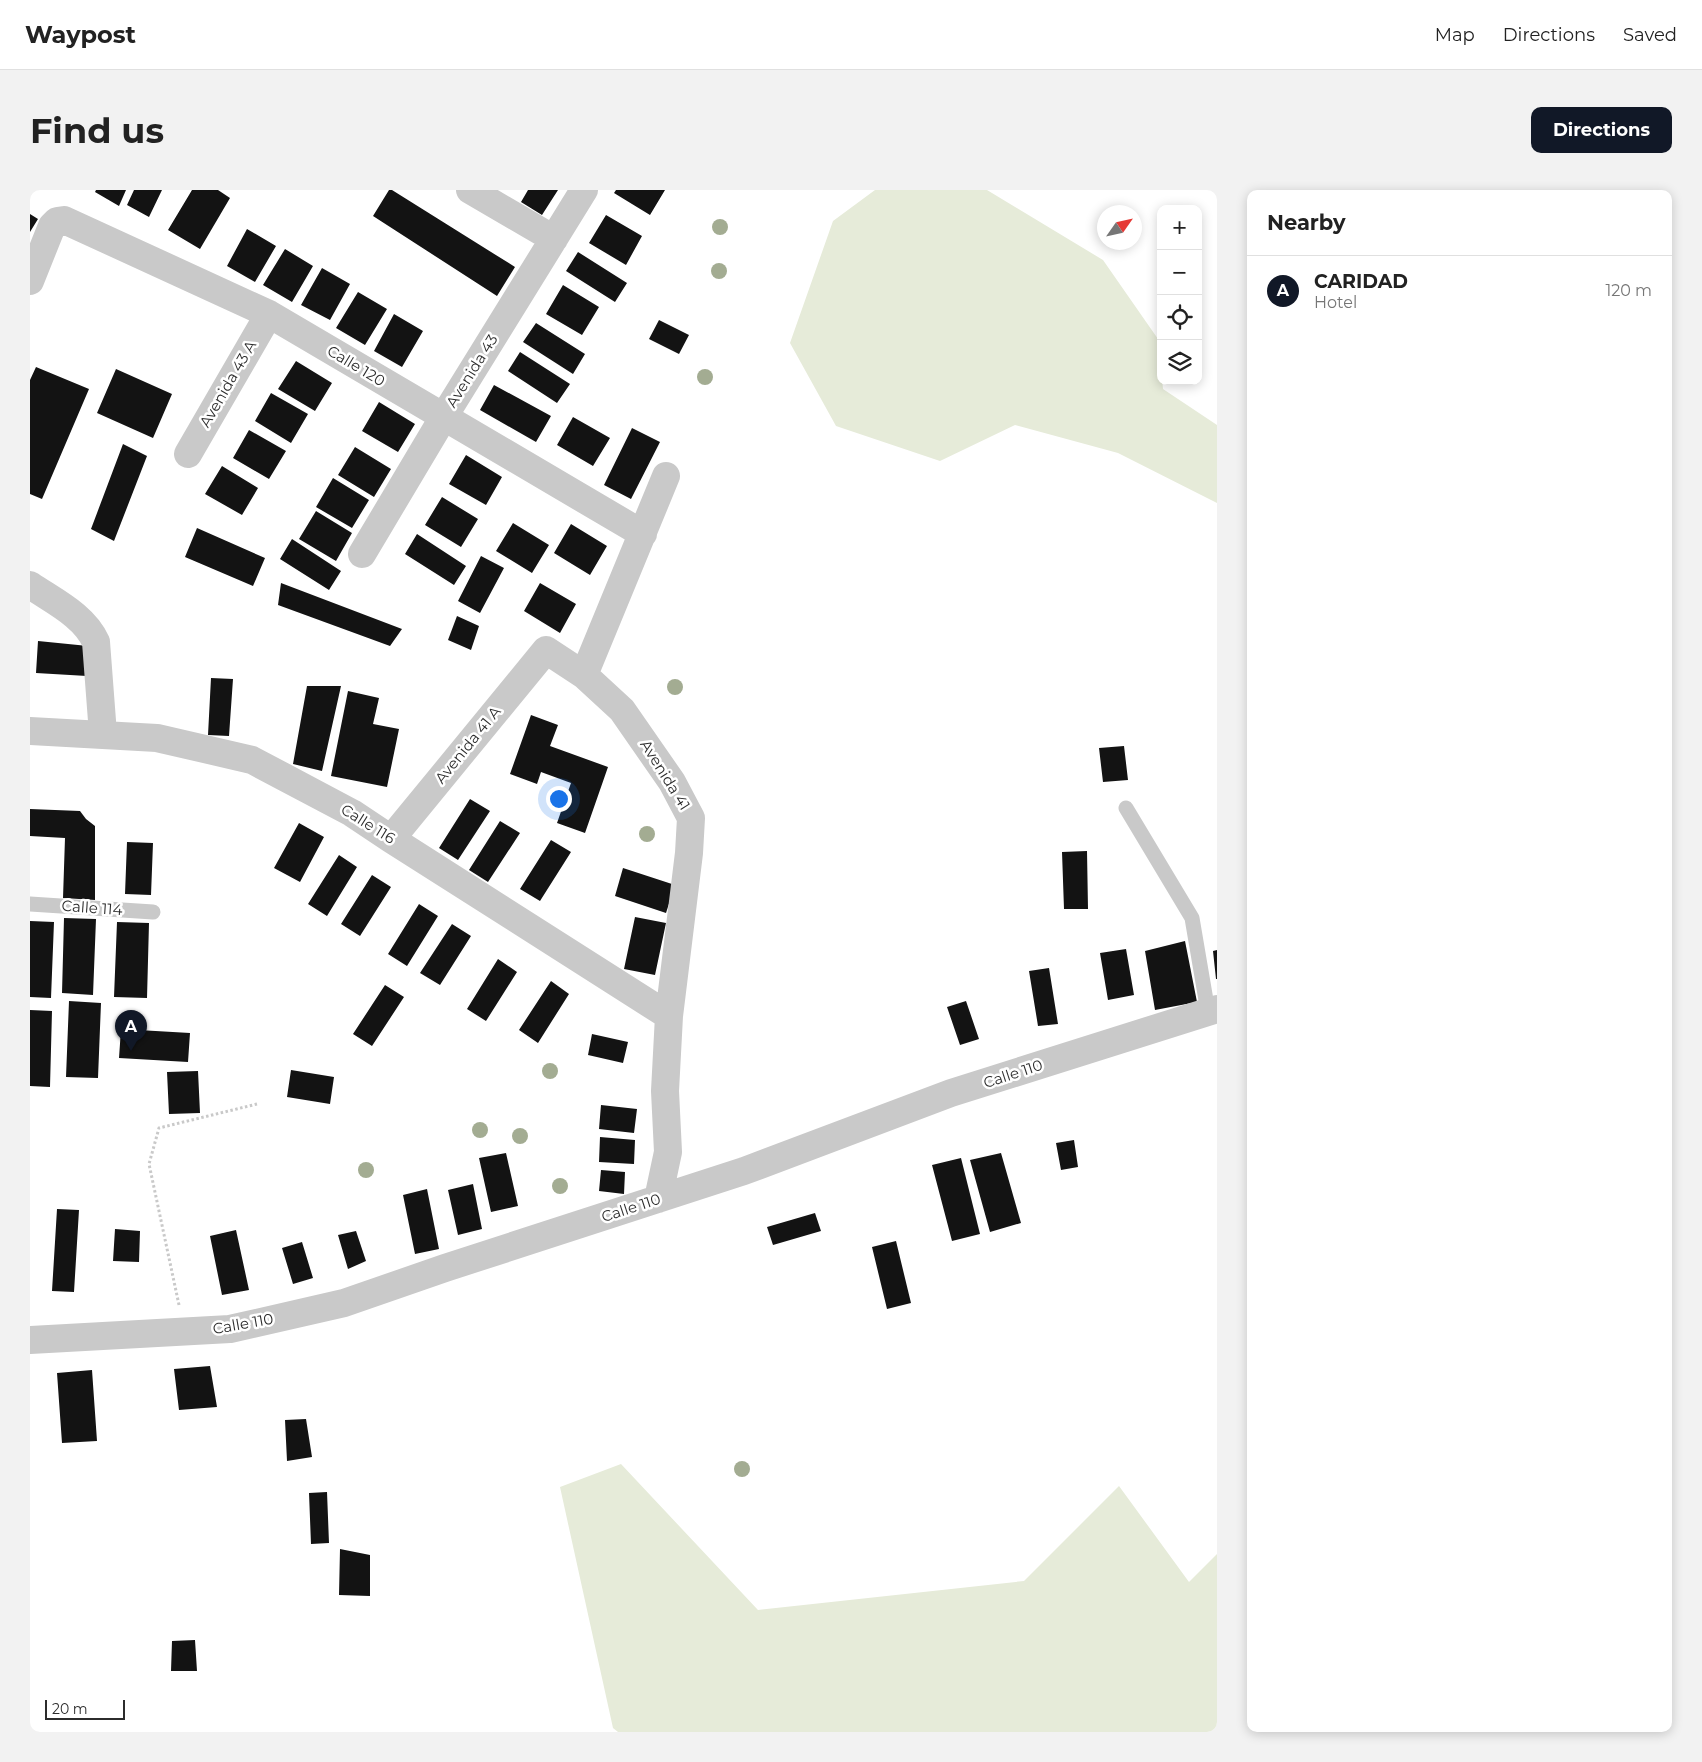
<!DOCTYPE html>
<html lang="en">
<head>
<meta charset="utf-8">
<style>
  :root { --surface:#fff; --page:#f2f2f2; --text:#222; --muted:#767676; --line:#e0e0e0; --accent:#111827 }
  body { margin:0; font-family:Montserrat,sans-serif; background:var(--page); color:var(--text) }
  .controls { position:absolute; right:15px; top:15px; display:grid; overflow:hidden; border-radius:10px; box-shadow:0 2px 12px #0003 }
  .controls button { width:45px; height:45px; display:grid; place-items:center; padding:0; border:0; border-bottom:1px solid var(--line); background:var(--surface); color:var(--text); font:25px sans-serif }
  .compass { position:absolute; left:1067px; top:15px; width:45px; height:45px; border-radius:50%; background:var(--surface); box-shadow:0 2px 12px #0003; rotate:56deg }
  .scale { position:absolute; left:15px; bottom:12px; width:80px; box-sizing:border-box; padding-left:5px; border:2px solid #2c2c2c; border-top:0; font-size:14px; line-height:18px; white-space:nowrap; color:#2c2c2c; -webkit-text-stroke:4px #fff; paint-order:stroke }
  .you { position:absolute; left:528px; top:608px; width:18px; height:18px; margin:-12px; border:4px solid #fff; border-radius:50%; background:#1a73e8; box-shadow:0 0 0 8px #1a73e833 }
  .badge { display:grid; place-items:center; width:32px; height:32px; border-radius:50%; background:var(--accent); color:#fff; font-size:16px; font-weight:700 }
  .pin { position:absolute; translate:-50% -41px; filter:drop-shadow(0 1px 2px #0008) }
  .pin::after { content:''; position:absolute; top:26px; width:18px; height:15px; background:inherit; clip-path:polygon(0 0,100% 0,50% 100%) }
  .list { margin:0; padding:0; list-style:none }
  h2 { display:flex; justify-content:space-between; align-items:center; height:65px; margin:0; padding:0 20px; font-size:21px }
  h2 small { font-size:16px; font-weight:400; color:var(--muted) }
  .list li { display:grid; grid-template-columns:32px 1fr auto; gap:15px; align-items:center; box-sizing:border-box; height:70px; padding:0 20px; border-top:1px solid var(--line) }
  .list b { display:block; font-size:19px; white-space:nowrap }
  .list p { margin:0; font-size:16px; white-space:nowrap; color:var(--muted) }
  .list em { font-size:16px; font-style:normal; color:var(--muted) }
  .icon { flex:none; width:28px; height:28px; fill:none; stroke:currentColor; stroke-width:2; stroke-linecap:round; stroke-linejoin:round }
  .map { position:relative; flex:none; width:1187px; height:1542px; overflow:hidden; border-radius:10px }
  header { display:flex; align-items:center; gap:30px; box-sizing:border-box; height:70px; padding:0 25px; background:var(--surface); border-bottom:1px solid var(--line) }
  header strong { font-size:24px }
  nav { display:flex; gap:28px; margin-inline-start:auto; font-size:18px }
  .intro { display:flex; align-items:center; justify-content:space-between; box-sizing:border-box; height:120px; padding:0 30px }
  h1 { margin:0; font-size:35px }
  .button { padding:12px 22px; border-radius:10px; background:var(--accent); color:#fff; font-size:18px; font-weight:700 }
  main { display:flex; gap:30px; padding:0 30px }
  aside { flex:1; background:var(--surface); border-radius:10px; box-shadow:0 2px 12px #0003 }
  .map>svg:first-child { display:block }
  .green { fill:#e6ebd9 }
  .building { fill:#131313 }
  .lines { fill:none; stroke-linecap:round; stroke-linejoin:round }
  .path { stroke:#c9c9c9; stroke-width:3; stroke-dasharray:2.5 2.5; stroke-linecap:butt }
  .service { stroke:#c9c9c9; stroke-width:15 }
  .minor { stroke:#c9c9c9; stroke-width:28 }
  .tree { fill:#a3ac92 }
  .labels { text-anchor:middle; stroke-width:5; stroke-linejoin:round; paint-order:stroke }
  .street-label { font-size:15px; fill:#2c2c2c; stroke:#fff }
</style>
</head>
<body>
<header>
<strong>Waypost</strong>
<nav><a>Map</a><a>Directions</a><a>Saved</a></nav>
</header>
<div class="intro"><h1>Find us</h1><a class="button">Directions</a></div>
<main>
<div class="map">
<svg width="1187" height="1542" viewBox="0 0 1187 1542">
  <rect width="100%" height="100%" fill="#fff"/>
  <path class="green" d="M 845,0 L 957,0 L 1073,70 L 1128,149 L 1133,199 L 1187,235 L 1187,313 L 1088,263 L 985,235 L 910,271 L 806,236 L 760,153 L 803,31 Z
    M 591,1274 L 728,1420 L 994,1391 L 1089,1296 L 1159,1392 L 1187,1364 L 1187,1542 L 588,1542 L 583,1538 L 530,1297 Z"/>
  <path class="building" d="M 66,0 L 96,0 L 89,16 L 65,2 Z
    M 104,0 L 132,0 L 119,27 L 97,15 Z
    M 162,0 L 188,0 L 200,8 L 170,59 L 138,40 Z
    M 359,0 L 362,0 L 485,77 L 467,106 L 343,26 Z
    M 498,0 L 528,0 L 512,25 L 491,12 Z
    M 586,0 L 635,0 L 620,25 L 584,3 Z
    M 0,24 L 8,29 L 0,42 Z
    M 576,25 L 612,46 L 596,75 L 559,53 Z
    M 217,39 L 246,56 L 225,92 L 197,76 Z
    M 255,59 L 283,76 L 262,112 L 233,95 Z
    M 548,62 L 597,93 L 585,112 L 536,81 Z
    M 292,78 L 320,94 L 300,130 L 271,115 Z
    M 533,95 L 569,117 L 552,145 L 516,124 Z
    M 328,102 L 357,119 L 335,155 L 306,138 Z
    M 364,124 L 393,141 L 372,177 L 344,161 Z
    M 629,130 L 659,145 L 649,164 L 619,149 Z
    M 506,133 L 555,164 L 543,184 L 493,152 Z
    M 490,162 L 540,194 L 527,213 L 478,181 Z
    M 266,171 L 302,193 L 285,221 L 248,199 Z
    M 6,177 L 59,199 L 12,309 L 0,304 L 0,190 Z
    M 86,179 L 142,204 L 123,248 L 67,223 Z
    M 464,195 L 521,226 L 506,252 L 450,220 Z
    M 241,203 L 278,224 L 261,253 L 225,231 Z
    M 349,212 L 385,234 L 368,262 L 332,241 Z
    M 543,227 L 580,248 L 563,276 L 527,255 Z
    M 602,238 L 630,252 L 601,309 L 574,295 Z
    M 219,240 L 256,261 L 239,289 L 203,268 Z
    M 93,254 L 117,266 L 84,351 L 61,339 Z
    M 325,257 L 361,279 L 344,307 L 308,285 Z
    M 436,265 L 472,287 L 456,315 L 419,294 Z
    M 192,276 L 228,298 L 212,325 L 175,304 Z
    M 303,288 L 339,310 L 322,338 L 286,317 Z
    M 412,307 L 448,329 L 431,357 L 395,335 Z
    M 286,321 L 322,343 L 306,371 L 269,349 Z
    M 483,333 L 519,355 L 502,383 L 466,361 Z
    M 541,334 L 577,356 L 560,385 L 524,363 Z
    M 167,338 L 235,368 L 223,396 L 155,367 Z
    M 387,344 L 436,376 L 424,395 L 375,364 Z
    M 262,349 L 311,381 L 299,400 L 250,369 Z
    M 451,366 L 474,378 L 450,423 L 428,411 Z
    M 251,393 L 372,439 L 360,456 L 248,415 Z
    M 510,393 L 546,414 L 530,443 L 494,421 Z
    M 427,426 L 449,436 L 441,460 L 418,450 Z
    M 8,451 L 58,456 L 57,486 L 6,483 Z
    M 181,488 L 203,489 L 199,546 L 178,545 Z
    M 277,496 L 311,496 L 292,581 L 263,574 Z
    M 318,501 L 349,508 L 343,534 L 369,539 L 357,597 L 301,586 Z
    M 501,525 L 528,535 L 520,556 L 578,577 L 555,643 L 527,633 L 541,593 L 511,582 L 507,594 L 480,584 Z
    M 1094,556 L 1098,590 L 1073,592 L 1069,558 Z
    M 440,609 L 460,621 L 428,670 L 409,658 Z
    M 0,619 L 50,621 L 56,629 L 65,636 L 65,710 L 33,708 L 35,648 L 0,646 Z
    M 470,631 L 490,643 L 458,692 L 439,680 Z
    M 269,633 L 294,647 L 270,692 L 244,678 Z
    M 521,650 L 541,662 L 510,711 L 490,699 Z
    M 97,652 L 123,653 L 121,705 L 95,704 Z
    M 1057,661 L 1058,719 L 1034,719 L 1032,662 Z
    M 309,665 L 327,677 L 297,726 L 278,714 Z
    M 593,678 L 645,695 L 636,723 L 585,706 Z
    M 342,685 L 361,697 L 330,746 L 311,734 Z
    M 389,714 L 408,726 L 377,776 L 358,764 Z
    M 605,727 L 636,733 L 625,785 L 594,779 Z
    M 34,728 L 66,729 L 63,805 L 32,803 Z
    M 0,731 L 24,732 L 21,808 L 0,807 Z
    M 87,732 L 119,733 L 117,808 L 84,807 Z
    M 422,734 L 441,746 L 410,795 L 390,783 Z
    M 1155,751 L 1167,812 L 1125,820 L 1115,761 Z
    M 1096,759 L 1104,805 L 1078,810 L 1070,763 Z
    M 1187,760 L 1187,789 L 1186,789 L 1183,761 Z
    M 468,769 L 487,782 L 456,831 L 437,819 Z
    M 1019,778 L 1028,834 L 1008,836 L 999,781 Z
    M 521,791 L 539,804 L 508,853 L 489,840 Z
    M 355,795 L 374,807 L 342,856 L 323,844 Z
    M 39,811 L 71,813 L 68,888 L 36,887 Z
    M 936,811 L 949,849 L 930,855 L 917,817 Z
    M 0,820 L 22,821 L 20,897 L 0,896 Z
    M 91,839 L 160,843 L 158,872 L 89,868 Z
    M 562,844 L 598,852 L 593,873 L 558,865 Z
    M 261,880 L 304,887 L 300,914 L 257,907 Z
    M 168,881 L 170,923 L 139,924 L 137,882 Z
    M 571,915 L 607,919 L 604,943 L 569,939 Z
    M 570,947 L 605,950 L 604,974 L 569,972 Z
    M 1044,950 L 1048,977 L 1031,980 L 1026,953 Z
    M 476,963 L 488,1016 L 461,1022 L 449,968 Z
    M 971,963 L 991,1033 L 960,1042 L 940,970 Z
    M 931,968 L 950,1044 L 922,1051 L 902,975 Z
    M 571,980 L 595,982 L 594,1004 L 569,1001 Z
    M 443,994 L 452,1039 L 428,1045 L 418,1000 Z
    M 397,999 L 409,1059 L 385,1064 L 373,1005 Z
    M 27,1019 L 49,1020 L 44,1102 L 22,1101 Z
    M 785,1023 L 791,1041 L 743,1055 L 737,1037 Z
    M 85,1039 L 110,1041 L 109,1072 L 83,1071 Z
    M 206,1040 L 219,1100 L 192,1105 L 180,1046 Z
    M 326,1041 L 336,1071 L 318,1079 L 308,1045 Z
    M 866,1051 L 881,1113 L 857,1119 L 842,1057 Z
    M 272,1052 L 283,1088 L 263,1094 L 252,1058 Z
    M 180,1176 L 187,1217 L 149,1220 L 144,1179 Z
    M 62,1180 L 67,1251 L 32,1253 L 27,1183 Z
    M 276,1229 L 282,1267 L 257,1271 L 255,1230 Z
    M 297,1302 L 299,1353 L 281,1354 L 279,1303 Z
    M 310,1359 L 340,1365 L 340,1406 L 309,1405 Z
    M 165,1450 L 167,1481 L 141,1481 L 142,1451 Z"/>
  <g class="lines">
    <path class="path" d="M 149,1115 L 119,974 L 129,938 L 227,914"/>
    <path class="service" d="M 1096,618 L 1162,728 L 1178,822
      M 0,714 L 123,722"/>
    <path class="minor" d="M 440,0 L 524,49
      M 0,91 L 22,36 L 27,31 L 34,30 L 239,124 L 613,344
      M 158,264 L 239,124
      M 332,364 L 413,228 L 554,0
      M 0,395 C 23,411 54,425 66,452 L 73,544
      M 554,485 L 636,286
      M 0,541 L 127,548 L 222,570 L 322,623 L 361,649 L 639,826
      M 361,649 L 516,460 L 554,485 L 592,520 L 642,592 L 661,628 L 659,663 L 639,826 L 635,901 L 638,962 L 628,1009
      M 0,1150 L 200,1139 L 314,1113 L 415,1078 L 714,981 L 921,903 L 1187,819"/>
  </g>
  <g class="tree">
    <circle cx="690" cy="37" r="8"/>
    <circle cx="689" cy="81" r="8"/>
    <circle cx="675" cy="187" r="8"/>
    <circle cx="645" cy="497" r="8"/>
    <circle cx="617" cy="644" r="8"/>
    <circle cx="520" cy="881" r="8"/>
    <circle cx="450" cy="940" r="8"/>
    <circle cx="490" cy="946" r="8"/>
    <circle cx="336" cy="980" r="8"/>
    <circle cx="530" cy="996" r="8"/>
    <circle cx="712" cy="1279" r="8"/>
  </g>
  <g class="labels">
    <g class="street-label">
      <text transform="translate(326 176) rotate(31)" y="5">Calle 120</text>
      <text transform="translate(442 181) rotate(-58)" y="5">Avenida 43</text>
      <text transform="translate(198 194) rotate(-60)" y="5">Avenida 43 A</text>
      <text transform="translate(438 555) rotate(-51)" y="5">Avenida 41 A</text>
      <text transform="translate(635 585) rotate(58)" y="5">Avenida 41</text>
      <text transform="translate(338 634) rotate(32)" y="5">Calle 116</text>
      <text transform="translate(62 718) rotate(4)" y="5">Calle 114</text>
      <text transform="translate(983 884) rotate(-18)" y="5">Calle 110</text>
      <text transform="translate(601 1018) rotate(-18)" y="5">Calle 110</text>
      <text transform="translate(213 1134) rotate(-10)" y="5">Calle 110</text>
    </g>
  </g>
</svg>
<div class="controls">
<button>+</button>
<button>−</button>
<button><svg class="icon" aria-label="locate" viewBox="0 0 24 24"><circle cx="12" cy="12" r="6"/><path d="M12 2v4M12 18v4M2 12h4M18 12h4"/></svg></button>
<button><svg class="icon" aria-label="layers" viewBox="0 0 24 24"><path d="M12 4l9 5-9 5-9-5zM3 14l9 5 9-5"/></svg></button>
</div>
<svg class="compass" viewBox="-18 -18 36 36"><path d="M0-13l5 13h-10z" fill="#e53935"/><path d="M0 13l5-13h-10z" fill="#767676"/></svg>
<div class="scale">20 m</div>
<div class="you"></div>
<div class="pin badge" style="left:101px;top:861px">A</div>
</div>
<aside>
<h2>Nearby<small></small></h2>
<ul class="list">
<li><span class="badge">A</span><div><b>CARIDAD</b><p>Hotel</p></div><em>120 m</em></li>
</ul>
</aside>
</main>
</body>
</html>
